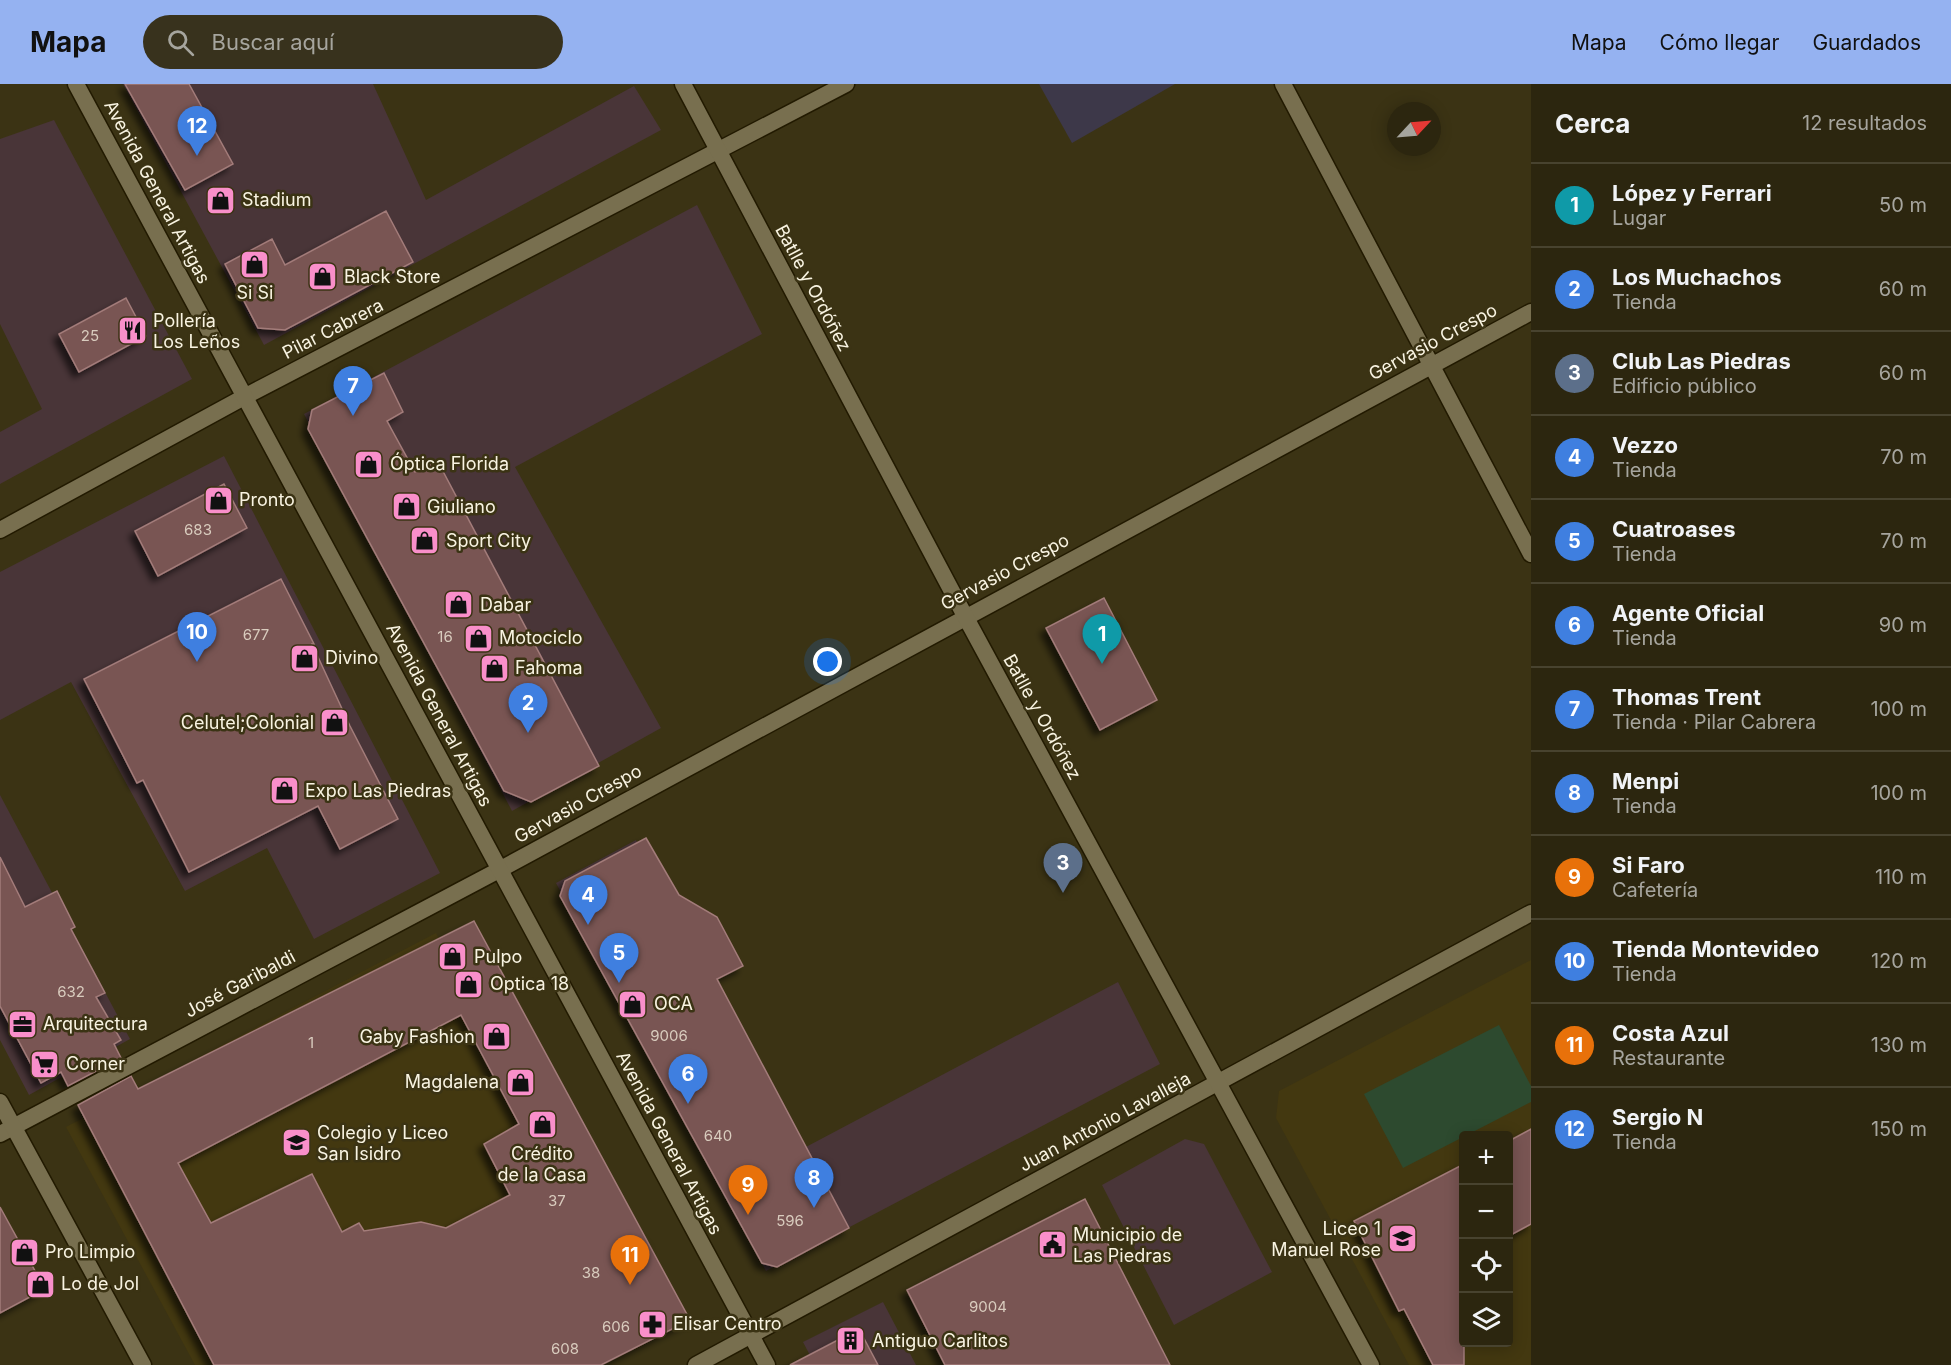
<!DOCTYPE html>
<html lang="es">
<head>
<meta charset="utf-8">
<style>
  :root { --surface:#2c260f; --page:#38321d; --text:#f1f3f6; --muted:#a6a59e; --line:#48432f; --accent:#95b2f1 }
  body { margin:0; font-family:Inter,sans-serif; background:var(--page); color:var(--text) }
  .controls { position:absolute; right:18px; bottom:18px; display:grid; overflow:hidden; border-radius:6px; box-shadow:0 3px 15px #0003 }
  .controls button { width:54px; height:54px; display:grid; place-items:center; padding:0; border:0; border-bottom:2px solid var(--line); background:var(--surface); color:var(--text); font:30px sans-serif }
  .compass { position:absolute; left:1387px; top:18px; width:54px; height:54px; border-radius:50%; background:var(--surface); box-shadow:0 3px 15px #0003; rotate:64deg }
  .you { position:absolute; left:828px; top:578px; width:21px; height:21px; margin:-15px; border:4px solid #fff; border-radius:50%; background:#1a73e8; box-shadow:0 0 0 9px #1a73e833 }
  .badge { display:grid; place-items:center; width:39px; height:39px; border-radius:50%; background:var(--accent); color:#fff; font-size:20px; font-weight:700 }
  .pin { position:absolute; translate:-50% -50px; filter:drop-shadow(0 2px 3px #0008) }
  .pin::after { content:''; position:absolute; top:32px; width:21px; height:18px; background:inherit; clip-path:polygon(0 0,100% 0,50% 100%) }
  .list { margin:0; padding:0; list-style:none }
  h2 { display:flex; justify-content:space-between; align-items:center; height:78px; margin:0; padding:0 24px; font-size:26px }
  h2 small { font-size:20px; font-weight:400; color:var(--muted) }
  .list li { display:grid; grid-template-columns:39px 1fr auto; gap:18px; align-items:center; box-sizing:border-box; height:84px; padding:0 24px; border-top:2px solid var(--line) }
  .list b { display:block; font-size:22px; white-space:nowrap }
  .list p { margin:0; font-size:20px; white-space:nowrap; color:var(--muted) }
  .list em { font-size:20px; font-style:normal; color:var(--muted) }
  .icon { flex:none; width:33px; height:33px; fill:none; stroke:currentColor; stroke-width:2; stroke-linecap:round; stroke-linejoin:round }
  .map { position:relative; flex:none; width:1531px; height:1281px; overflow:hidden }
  header { display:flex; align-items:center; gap:36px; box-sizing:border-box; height:84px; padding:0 30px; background:var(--accent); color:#111 }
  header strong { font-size:28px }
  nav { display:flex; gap:33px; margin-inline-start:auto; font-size:21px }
  .search { width:420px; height:54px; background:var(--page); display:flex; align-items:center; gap:15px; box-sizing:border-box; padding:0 21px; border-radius:33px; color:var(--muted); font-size:22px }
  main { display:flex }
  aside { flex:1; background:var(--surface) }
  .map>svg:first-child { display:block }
  .commercial { fill:#493538 }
  .built { fill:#433810; fill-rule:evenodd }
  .medical { fill:#3d3849 }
  .green { fill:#2d4a2f }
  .building { fill:#795553; stroke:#a37c7a; stroke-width:1.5; fill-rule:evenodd; filter:url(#shadow) }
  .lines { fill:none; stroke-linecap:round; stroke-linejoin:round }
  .minor-casing { stroke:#221a00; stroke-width:19 }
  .tertiary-casing { stroke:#221a00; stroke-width:19 }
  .minor { stroke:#786f4f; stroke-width:16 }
  .tertiary { stroke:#786f4f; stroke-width:16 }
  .labels { text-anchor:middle; stroke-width:5; stroke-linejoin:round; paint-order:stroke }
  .number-label { font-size:15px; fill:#d9ccbe }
  .street-label { font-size:18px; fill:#f9f4e2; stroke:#3b3314 }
  .poi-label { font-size:18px; fill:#f9f4e2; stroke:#3b3314; text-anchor:start }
</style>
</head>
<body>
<header>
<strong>Mapa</strong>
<div class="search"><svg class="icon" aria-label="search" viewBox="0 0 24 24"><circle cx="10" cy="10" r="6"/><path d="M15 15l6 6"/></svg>Buscar aquí</div>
<nav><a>Mapa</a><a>Cómo llegar</a><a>Guardados</a></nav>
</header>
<main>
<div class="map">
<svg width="1531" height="1281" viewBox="0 0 1531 1281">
  <defs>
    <filter id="shadow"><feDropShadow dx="-5.5" dy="5.5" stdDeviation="3" flood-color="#0009"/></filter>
  </defs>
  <rect width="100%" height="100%" fill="#3b3314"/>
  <path class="commercial" d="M 123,0 L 373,0 L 426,116 L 634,2 L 661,46 L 264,261 Z
    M 54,36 L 192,295 L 0,400 L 0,348 L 42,325 L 0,240 L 0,55 Z
    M 697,121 L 762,250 L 515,383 L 661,644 L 512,727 L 304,330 Z
    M 224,372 L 440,789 L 314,855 L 267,764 L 185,807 L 71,598 L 0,636 L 0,488 Z
    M 0,711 L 130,955 L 29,1011 L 0,956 Z
    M 636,756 L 804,1064 L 1118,898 L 1160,980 L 766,1187 L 556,799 Z
    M 1185,1055 L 1204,1060 L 1272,1188 L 1174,1241 L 1102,1101 Z
    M 883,1218 L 916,1281 L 815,1281 L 803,1258 Z"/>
  <path class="built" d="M 436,849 L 537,1048 L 514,1109 L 381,1178 L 359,1139 L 311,1165 L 249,1281 L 195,1281 L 66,1043 Z
    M 1531,876 L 1531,1281 L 1409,1281 L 1276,1034 L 1279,1007 ZM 1464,1052 L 1508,1052 L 1508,1258 L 1464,1258 Z"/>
  <path class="medical" d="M 1039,0 L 1175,0 L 1072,59 Z"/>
  <path class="green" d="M 1499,941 L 1531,1002 L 1531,1018 L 1403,1084 L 1364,1010 Z"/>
  <path class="building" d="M 125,0 L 189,0 L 233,80 L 185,106 Z
    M 386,127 L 413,178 L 285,246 L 258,244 L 225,180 L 272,155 L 285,181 Z
    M 126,214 L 146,252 L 79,288 L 59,250 Z
    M 384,289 L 403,328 L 387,337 L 415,388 L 437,376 L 599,682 L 531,718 L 504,707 L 308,345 L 312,326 Z
    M 224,400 L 247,444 L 158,492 L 135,447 Z
    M 281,495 L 314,560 L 312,560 L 350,642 L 398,735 L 340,765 L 318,722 L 189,788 L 143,696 L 137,699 L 84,595 Z
    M 1104,514 L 1157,616 L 1100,646 L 1046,544 Z
    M 646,754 L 679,811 L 717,833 L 743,882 L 717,895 L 849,1144 L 777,1183 L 762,1179 L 560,812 L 565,797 Z
    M 0,773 L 25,823 L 57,807 L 75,843 L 71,845 L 105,909 L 96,913 L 121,956 L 114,960 L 121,974 L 68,1002 L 61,988 L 41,999 L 0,922 Z
    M 474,837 L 690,1236 L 601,1281 L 214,1281 L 78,1021 L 131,992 L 138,1005 ZM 461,931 L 519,1040 L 484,1060 L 510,1111 L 446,1144 L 421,1138 L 364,1147 L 359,1139 L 342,1148 L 312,1090 L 211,1139 L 178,1079 Z
    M 1531,1045 L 1531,1140 L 1509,1152 L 1509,1057 Z
    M 1464,1080 L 1464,1281 L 1433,1281 L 1404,1225 L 1399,1227 L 1354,1137 Z
    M 1085,1115 L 1170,1281 L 945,1281 L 907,1206 Z
    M 0,1123 L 45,1205 L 0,1229 Z
    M 859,1245 L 878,1281 L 790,1281 Z"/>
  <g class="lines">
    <defs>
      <path id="minor" d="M 1283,0 L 1531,470
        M 0,446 L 246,312 L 846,0
        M 0,1050 L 499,786 L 1531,228
        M 696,1281 L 1531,829"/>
      <path id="tertiary" d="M 76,0 L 767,1281
        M 683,0 L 965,532 L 1371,1281
        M 0,1018 L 143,1281"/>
    </defs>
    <use href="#minor" class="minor-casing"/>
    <use href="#tertiary" class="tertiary-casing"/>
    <use href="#minor" class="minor"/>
    <use href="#tertiary" class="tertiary"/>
  </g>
  <defs>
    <symbol id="shop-square" viewBox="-11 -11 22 22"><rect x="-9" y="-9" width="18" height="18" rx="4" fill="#f98fca" stroke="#3b3314"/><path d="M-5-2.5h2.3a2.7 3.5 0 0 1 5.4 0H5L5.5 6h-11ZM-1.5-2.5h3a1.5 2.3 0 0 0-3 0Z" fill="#111"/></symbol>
    <symbol id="restaurant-square" viewBox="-11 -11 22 22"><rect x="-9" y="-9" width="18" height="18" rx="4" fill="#f98fca" stroke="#3b3314"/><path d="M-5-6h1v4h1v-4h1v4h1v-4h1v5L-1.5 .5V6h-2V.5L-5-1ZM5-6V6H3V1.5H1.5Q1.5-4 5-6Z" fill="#111"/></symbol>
    <symbol id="office-square" viewBox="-11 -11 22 22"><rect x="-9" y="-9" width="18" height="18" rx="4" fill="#f98fca" stroke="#3b3314"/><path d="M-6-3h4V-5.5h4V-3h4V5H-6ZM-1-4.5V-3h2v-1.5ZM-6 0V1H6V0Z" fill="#111"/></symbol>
    <symbol id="supermarket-square" viewBox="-11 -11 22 22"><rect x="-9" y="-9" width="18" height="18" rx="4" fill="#f98fca" stroke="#3b3314"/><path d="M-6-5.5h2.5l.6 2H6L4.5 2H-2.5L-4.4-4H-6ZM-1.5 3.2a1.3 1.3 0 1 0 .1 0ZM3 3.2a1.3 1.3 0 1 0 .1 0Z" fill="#111"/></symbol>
    <symbol id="school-square" viewBox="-11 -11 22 22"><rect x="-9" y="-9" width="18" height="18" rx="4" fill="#f98fca" stroke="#3b3314"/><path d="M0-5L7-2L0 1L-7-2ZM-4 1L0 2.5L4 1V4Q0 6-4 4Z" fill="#111"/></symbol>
    <symbol id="civic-square" viewBox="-11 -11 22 22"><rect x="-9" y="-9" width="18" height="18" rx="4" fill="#f98fca" stroke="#3b3314"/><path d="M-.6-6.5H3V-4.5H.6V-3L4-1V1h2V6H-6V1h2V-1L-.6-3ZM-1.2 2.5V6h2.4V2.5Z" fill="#111"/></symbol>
    <symbol id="pharmacy-square" viewBox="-11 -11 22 22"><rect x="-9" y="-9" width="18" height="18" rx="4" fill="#f98fca" stroke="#3b3314"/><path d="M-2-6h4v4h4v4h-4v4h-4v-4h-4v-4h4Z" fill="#111"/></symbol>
    <symbol id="building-square" viewBox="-11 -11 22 22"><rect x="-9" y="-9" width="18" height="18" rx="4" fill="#f98fca" stroke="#3b3314"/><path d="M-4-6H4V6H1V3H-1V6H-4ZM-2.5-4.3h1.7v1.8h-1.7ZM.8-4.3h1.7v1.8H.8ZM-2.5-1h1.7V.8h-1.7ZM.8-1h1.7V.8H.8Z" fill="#111"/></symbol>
  </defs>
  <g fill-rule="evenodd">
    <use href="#shop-square" x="204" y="100" width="33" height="33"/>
    <use href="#shop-square" x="238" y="164" width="33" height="33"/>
    <use href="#shop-square" x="306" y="176" width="33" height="33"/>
    <use href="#restaurant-square" x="116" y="230" width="33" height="33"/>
    <use href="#shop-square" x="352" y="364" width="33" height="33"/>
    <use href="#shop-square" x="202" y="400" width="33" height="33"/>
    <use href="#shop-square" x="390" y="406" width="33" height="33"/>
    <use href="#shop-square" x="408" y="440" width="33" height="33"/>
    <use href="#shop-square" x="442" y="504" width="33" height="33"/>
    <use href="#shop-square" x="462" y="538" width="33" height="33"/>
    <use href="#shop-square" x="288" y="558" width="33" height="33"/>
    <use href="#shop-square" x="478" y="568" width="33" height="33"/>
    <use href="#shop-square" x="318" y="622" width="33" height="33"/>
    <use href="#shop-square" x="268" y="690" width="33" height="33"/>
    <use href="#shop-square" x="436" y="856" width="33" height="33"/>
    <use href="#shop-square" x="452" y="884" width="33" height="33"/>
    <use href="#shop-square" x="616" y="904" width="33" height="33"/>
    <use href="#office-square" x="6" y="924" width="33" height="33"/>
    <use href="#shop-square" x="480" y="936" width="33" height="33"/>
    <use href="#supermarket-square" x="28" y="964" width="33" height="33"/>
    <use href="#shop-square" x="504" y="982" width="33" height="33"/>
    <use href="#shop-square" x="526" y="1024" width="33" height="33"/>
    <use href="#school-square" x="280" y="1042" width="33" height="33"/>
    <use href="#school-square" x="1386" y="1138" width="33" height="33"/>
    <use href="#civic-square" x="1036" y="1144" width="33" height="33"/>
    <use href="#shop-square" x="8" y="1152" width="33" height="33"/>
    <use href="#shop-square" x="24" y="1184" width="33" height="33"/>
    <use href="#pharmacy-square" x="636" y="1224" width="33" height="33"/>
    <use href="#building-square" x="834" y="1240" width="33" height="33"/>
  </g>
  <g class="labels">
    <g class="number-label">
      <text x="90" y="257">25</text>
      <text x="198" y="451">683</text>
      <text x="256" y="556">677</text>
      <text x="445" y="558">16</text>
      <text x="71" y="913">632</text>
      <text x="669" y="957">9006</text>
      <text x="311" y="964">1</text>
      <text x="718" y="1057">640</text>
      <text x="557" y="1122">37</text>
      <text x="790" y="1142">596</text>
      <text x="591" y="1194">38</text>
      <text x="988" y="1228">9004</text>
      <text x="616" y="1248">606</text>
      <text x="565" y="1270">608</text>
    </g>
    <g class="street-label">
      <text transform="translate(157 108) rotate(62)" y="6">Avenida General Artigas</text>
      <text transform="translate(813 204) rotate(62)" y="6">Batlle y Ordóñez</text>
      <text transform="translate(333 245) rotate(-27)" y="6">Pilar Cabrera</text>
      <text transform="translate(1433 258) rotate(-28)" y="6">Gervasio Crespo</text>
      <text transform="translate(1005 488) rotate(-28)" y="6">Gervasio Crespo</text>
      <text transform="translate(439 631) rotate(62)" y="6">Avenida General Artigas</text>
      <text transform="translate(1042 633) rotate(61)" y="6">Batlle y Ordóñez</text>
      <text transform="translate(578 720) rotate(-29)" y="6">Gervasio Crespo</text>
      <text transform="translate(240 900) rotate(-28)" y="6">José Garibaldi</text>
      <text transform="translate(1105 1038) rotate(-28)" y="6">Juan Antonio Lavalleja</text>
      <text transform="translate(669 1059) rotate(62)" y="6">Avenida General Artigas</text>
    </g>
    <g class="poi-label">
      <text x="242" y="122">Stadium</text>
      <text x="344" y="199">Black Store</text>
      <text x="255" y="215" text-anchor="middle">Si Si</text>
      <text x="153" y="243">Pollería<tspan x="153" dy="21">Los Leños</tspan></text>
      <text x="390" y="386">Óptica Florida</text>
      <text x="239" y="422">Pronto</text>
      <text x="427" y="429">Giuliano</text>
      <text x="446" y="463">Sport City</text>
      <text x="480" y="527">Dabar</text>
      <text x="499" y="560">Motociclo</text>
      <text x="325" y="580">Divino</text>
      <text x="515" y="590">Fahoma</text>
      <text x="314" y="645" text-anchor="end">Celutel;Colonial</text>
      <text x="305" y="713">Expo Las Piedras</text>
      <text x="474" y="879">Pulpo</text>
      <text x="490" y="906">Optica 18</text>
      <text x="654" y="926">OCA</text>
      <text x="43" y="946">Arquitectura</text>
      <text x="475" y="959" text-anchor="end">Gaby Fashion</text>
      <text x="66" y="986">Corner</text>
      <text x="499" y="1004" text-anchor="end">Magdalena</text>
      <text x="317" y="1055">Colegio y Liceo<tspan x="317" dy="21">San Isidro</tspan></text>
      <text x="542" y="1076" text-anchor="middle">Crédito<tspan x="542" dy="21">de la Casa</tspan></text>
      <text x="1381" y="1151" text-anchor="end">Liceo 1<tspan x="1381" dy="21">Manuel Rose</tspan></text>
      <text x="1073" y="1157">Municipio de<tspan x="1073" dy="21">Las Piedras</tspan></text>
      <text x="45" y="1174">Pro Limpio</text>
      <text x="61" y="1206">Lo de Jol</text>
      <text x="673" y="1246">Elisar Centro</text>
      <text x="872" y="1263">Antiguo Carlitos</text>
    </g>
  </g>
</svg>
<div class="controls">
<button>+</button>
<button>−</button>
<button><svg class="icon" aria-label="locate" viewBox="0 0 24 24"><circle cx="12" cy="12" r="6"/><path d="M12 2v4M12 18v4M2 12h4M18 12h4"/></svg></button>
<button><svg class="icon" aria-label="layers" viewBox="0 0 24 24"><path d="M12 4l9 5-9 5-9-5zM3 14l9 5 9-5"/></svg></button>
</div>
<svg class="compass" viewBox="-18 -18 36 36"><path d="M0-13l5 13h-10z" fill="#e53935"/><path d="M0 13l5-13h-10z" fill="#a6a59e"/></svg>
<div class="you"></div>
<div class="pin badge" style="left:1102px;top:580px;background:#0f9aa8">1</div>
<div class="pin badge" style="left:528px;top:649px;background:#3f7fe0">2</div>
<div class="pin badge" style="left:1063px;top:809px;background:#5c6f8a">3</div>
<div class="pin badge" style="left:588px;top:841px;background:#3f7fe0">4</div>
<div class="pin badge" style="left:619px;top:899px;background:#3f7fe0">5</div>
<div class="pin badge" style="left:688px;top:1020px;background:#3f7fe0">6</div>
<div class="pin badge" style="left:353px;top:332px;background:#3f7fe0">7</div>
<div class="pin badge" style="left:814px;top:1124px;background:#3f7fe0">8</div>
<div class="pin badge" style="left:748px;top:1131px;background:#e8710a">9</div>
<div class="pin badge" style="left:197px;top:578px;background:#3f7fe0">10</div>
<div class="pin badge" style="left:630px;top:1201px;background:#e8710a">11</div>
<div class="pin badge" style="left:197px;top:72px;background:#3f7fe0">12</div>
</div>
<aside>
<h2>Cerca<small>12 resultados</small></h2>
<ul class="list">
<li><span class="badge" style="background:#0f9aa8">1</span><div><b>López y Ferrari</b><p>Lugar</p></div><em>50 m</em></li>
<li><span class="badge" style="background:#3f7fe0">2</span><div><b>Los Muchachos</b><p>Tienda</p></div><em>60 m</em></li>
<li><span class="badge" style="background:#5c6f8a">3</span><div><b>Club Las Piedras</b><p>Edificio público</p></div><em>60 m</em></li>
<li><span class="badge" style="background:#3f7fe0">4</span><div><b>Vezzo</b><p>Tienda</p></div><em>70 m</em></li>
<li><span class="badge" style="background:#3f7fe0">5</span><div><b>Cuatroases</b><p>Tienda</p></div><em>70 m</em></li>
<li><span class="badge" style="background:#3f7fe0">6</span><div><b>Agente Oficial</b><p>Tienda</p></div><em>90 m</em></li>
<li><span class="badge" style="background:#3f7fe0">7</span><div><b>Thomas Trent</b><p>Tienda · Pilar Cabrera</p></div><em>100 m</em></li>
<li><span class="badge" style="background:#3f7fe0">8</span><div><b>Menpi</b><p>Tienda</p></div><em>100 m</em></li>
<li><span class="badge" style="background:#e8710a">9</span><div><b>Si Faro</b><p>Cafetería</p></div><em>110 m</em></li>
<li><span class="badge" style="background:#3f7fe0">10</span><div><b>Tienda Montevideo</b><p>Tienda</p></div><em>120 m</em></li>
<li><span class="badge" style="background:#e8710a">11</span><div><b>Costa Azul</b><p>Restaurante</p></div><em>130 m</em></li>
<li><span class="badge" style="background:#3f7fe0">12</span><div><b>Sergio N</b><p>Tienda</p></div><em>150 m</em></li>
</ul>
</aside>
</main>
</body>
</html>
